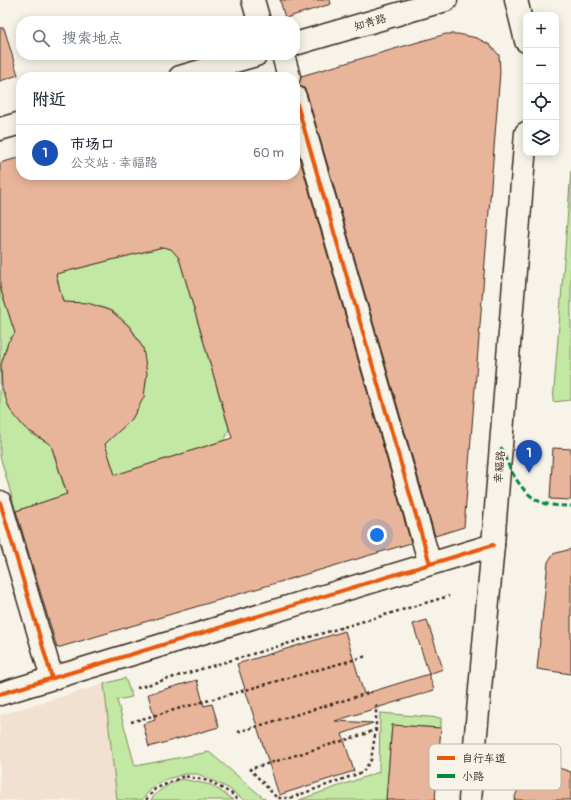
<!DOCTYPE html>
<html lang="zh">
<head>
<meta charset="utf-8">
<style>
  :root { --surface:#fff; --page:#f2f2f3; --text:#1f2937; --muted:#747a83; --line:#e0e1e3; --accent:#d1495b }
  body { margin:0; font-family:Pangolin,"LXGW WenKai TC",sans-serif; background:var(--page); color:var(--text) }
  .controls { position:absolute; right:12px; top:12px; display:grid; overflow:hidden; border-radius:8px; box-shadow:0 2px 10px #0003 }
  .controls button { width:36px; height:36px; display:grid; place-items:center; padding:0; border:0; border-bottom:1px solid var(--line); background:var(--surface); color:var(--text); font:20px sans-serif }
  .you { position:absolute; left:377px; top:535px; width:14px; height:14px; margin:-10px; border:3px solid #fff; border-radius:50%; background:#1a73e8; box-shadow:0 0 0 6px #1a73e833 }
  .badge { display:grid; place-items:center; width:26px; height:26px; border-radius:50%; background:var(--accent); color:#fff; font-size:13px; font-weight:700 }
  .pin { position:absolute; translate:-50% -33px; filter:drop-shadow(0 1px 2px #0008) }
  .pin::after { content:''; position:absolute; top:21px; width:14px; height:12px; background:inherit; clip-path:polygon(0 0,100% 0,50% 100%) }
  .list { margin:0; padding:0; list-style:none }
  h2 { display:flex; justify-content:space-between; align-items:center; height:52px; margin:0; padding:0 16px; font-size:17px }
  h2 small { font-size:13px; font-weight:400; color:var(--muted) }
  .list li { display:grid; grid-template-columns:26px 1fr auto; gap:12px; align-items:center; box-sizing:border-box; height:56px; padding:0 16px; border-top:1px solid var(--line) }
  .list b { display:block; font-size:15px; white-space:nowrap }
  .list p { margin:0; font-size:13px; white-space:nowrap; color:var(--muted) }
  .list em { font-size:13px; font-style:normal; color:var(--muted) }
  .icon { flex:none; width:22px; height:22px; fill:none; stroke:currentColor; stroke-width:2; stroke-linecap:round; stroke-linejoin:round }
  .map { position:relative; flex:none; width:571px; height:800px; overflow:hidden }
  .search { position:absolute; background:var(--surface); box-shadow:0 2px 10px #0003; left:16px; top:16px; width:284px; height:44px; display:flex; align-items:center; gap:10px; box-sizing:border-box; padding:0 14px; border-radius:16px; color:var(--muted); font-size:15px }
  .panel { position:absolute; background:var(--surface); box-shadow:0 2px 10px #0003; left:16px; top:72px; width:284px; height:108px; border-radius:16px }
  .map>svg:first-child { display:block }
  .built { fill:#f2e0d1 }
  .green { fill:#c2e8a3; stroke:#7e8960 }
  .building { fill:#e8b59a; stroke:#3b2a1e; fill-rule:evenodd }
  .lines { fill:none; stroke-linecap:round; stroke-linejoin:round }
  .minor-casing { stroke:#3b2a1e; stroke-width:25 }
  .major-casing { stroke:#3b2a1e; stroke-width:25 }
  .path { stroke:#3b2a1e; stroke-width:2.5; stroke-dasharray:3 3; stroke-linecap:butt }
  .minor { stroke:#f7f3e8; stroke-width:22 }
  .major { stroke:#f7f3e8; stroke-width:22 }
  .quiet { stroke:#00873e; stroke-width:3; stroke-dasharray:6 3; stroke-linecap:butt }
  .cycleway-casing { stroke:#f7f3e8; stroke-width:6 }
  .cycleway { stroke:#e8590c; stroke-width:4 }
  .labels { text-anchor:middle; stroke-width:4; stroke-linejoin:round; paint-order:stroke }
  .street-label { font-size:11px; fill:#3b2a1e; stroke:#f7f3e8 }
  .key { fill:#f7f3e8; stroke:#bfb7ab; stroke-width:1 }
  .key-label { font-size:11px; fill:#3b2a1e }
</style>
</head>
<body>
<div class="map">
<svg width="571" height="800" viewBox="0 0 571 800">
  <rect width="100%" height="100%" fill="#f7f3e8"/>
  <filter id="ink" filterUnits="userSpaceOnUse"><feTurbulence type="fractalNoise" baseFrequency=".025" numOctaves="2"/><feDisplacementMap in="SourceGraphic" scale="8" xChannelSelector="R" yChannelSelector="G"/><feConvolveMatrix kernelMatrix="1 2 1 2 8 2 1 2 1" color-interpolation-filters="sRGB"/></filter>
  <g filter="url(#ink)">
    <path class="built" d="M 104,684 L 117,800 L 0,800 L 0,715 Z"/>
    <path class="green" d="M 571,171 L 571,400 L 553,402 Z
      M 163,247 L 171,249 L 179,258 L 229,429 L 225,440 L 115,475 L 103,439 C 158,420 160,338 111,311 C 95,303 80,303 63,302 L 56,274 Z
      M 0,287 L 15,333 C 0,369 3,431 50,442 L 74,518 L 55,498 L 16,511 L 0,456 Z
      M 125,678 L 132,697 L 117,700 L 135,766 L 209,752 L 266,800 L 244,800 L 228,788 L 198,774 L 184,774 L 164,780 L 151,789 L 142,800 L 117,800 L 104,684 Z
      M 380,713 L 441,718 L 441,728 L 392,725 L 386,800 L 299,800 L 379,772 Z
      M 182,779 L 211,785 L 234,800 L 151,800 C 156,791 173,781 182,779 Z"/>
    <path class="building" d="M 280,0 L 330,0 L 331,4 L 285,18 Z
      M 0,28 L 4,28 L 18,75 L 0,81 Z
      M 446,34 L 458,34 L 477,38 L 490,45 L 499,55 L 500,72 L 464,527 L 435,536 L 307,94 L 304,88 L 298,85 L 301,76 Z
      M 295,142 L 411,543 L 57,648 L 16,511 L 67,494 L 51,445 L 25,428 L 10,410 L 2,388 L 1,365 L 8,342 L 15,333 L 0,287 L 0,163 L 21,157 L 21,175 L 295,175 ZM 163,247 L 171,249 L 179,258 L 232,438 L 115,475 L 105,444 L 132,419 L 144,397 L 147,373 L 143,348 L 130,327 L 111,311 L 88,303 L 63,302 L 56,274 Z
      M 553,448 L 571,449 L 571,500 L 550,499 Z
      M 571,549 L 571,674 L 537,669 L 548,562 L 553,554 Z
      M 427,620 L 443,669 L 429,674 L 413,624 Z
      M 345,631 L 364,694 L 429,674 L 434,690 L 335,721 L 373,723 L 342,734 L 354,771 L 279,795 L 237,664 Z
      M 197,680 L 204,706 L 212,704 L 219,727 L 149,747 L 143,724 L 155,720 L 148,694 Z
      M 392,725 L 441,728 L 435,800 L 386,800 Z
      M 529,758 L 571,772 L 571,800 L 514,800 Z"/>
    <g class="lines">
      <defs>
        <path id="minor" d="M 253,0 L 259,21
          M 283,55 L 289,77
          M 295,97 L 430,564
          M 0,502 L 52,678
          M 0,694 L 493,545"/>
        <path id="major" d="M 516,0 L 526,41
          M 295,44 L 446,0
          M 180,77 L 256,55
          M 0,129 L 21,123
          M 470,800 L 493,545 L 526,133"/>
      </defs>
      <use href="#minor" class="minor-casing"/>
      <use href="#major" class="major-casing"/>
      <path class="path" d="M 137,688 L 449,596
        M 131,722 L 367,656
        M 376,729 L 371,760 L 363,772 L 290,798 L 277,798 L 250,769 L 365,734 L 376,729 L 376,705
        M 238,732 L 372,692
        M 146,800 L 155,789 L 184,776 L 209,781 L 234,795 L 238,800"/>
      <use href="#minor" class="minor"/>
      <use href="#major" class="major"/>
      <path class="quiet" d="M 501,447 C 509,468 520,494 543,503 C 551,506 562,506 571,506"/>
      <defs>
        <path id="cycleway" d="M 295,97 L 430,564
          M 0,502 L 52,678
          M 0,694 L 493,545"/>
      </defs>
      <use href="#cycleway" class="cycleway-casing"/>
      <use href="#cycleway" class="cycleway"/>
    </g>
  </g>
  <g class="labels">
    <g class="street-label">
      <text transform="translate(370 22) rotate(-16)" y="4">知青路</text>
      <text transform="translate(499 467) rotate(-85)" y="4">幸福路</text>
    </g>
  </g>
  <rect x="429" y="744" width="132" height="46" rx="6" class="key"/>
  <rect x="437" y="756" width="18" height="4" fill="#e8590c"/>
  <rect x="437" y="774" width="18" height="4" fill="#00873e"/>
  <g class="key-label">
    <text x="462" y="762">自行车道</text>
    <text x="462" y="780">小路</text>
  </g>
</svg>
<div class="controls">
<button>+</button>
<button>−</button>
<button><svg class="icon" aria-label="locate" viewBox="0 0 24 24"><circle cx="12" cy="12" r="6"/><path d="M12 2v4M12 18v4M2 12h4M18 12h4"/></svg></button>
<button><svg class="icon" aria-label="layers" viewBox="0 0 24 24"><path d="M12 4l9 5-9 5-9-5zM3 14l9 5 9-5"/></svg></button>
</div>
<div class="you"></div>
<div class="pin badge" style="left:529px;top:473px;background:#1a4fb4">1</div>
<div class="search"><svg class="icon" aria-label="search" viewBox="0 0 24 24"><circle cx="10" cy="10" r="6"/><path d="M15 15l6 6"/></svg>搜索地点</div>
<section class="panel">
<h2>附近<small></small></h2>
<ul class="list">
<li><span class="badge" style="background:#1a4fb4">1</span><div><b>市场口</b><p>公交站 · 幸福路</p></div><em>60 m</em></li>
</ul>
</section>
</div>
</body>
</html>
